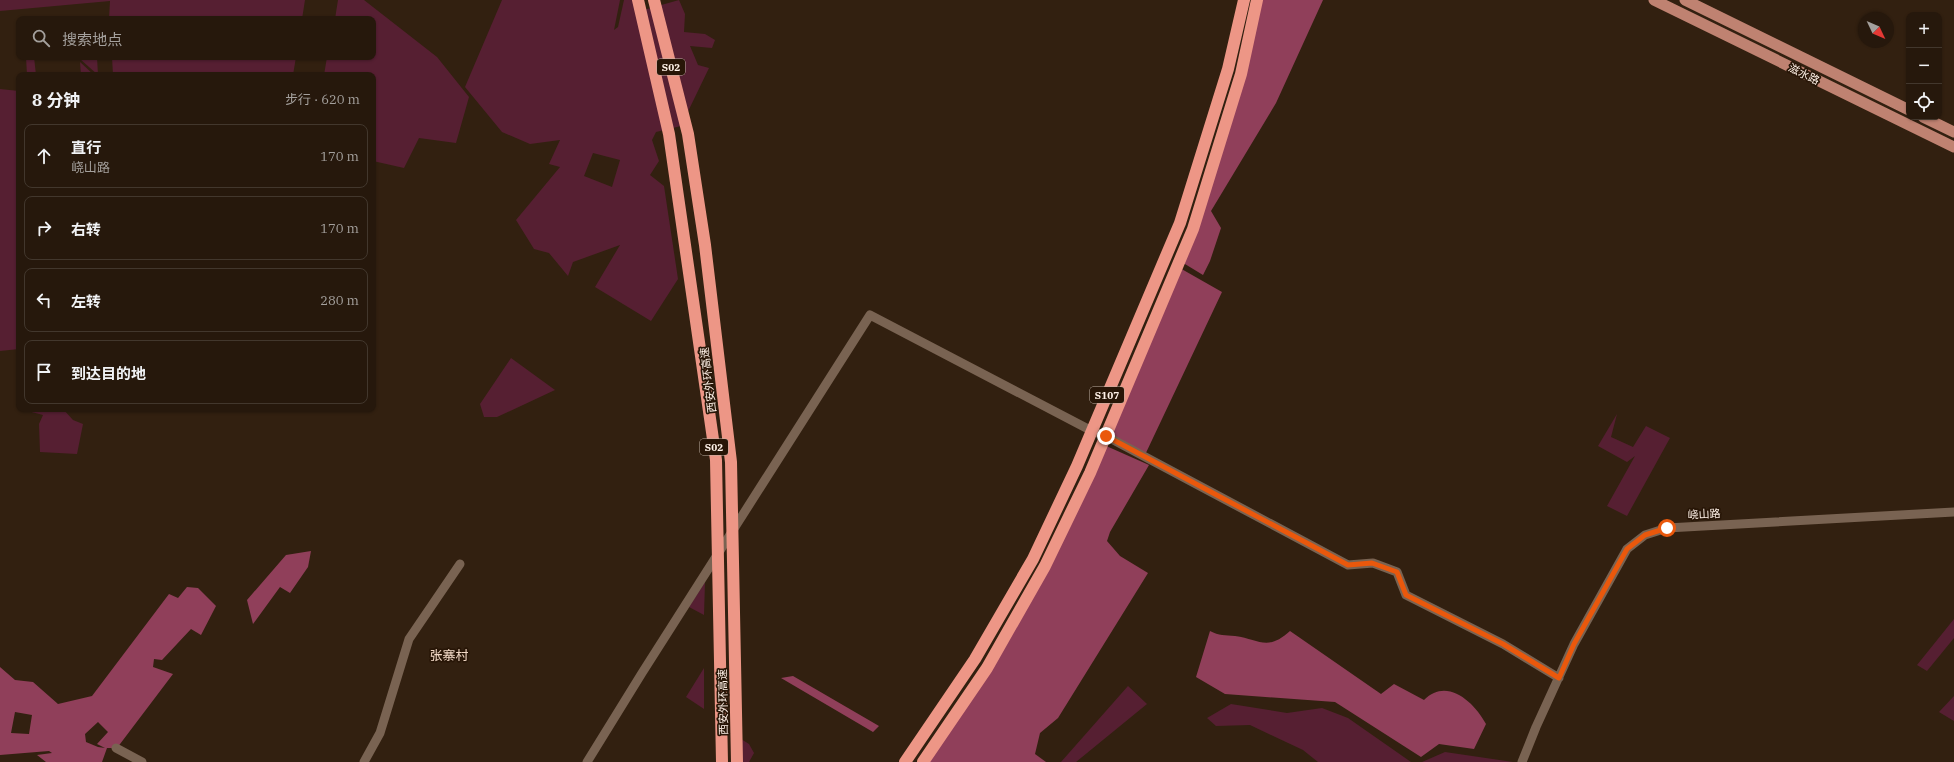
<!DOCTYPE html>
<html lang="zh">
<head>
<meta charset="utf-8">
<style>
  :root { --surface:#26180c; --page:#2e2115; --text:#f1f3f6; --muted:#a4a09d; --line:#42372d }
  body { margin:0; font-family:"IBM Plex Serif","Noto Sans SC",serif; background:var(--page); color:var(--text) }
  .controls { position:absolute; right:12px; top:12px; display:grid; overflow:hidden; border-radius:8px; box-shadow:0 1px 3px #0004 }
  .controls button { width:36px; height:36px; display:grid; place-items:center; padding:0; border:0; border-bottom:1px solid var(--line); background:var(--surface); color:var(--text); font:20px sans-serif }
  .compass { position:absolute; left:1858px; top:12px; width:36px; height:36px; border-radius:50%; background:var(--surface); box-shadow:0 1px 3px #0004; rotate:134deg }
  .stop { position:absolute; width:12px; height:12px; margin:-9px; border:3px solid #ea580c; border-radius:50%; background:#fff }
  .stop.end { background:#ea580c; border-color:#fff; box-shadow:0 1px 4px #0008 }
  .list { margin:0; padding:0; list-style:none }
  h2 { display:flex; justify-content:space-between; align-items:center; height:52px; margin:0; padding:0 16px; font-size:17px }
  h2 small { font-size:13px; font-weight:400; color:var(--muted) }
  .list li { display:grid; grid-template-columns:26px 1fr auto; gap:12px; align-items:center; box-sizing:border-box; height:64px; margin:0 8px 8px; padding:0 8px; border:1px solid var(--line); border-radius:8px }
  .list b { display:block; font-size:15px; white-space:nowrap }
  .list p { margin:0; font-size:13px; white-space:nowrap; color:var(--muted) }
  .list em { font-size:13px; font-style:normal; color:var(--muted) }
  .icon { flex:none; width:22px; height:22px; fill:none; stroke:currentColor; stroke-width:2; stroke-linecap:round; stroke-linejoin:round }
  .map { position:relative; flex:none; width:1954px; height:762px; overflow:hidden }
  .search { position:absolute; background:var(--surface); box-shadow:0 1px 3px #0004; left:16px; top:16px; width:360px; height:44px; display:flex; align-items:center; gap:10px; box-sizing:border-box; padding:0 14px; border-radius:8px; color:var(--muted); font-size:15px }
  .panel { position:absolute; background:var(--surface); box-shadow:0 1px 3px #0004; left:16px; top:72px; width:360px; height:340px; border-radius:8px }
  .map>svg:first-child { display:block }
  .green { fill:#561f32; fill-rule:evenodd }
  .forest { fill:#903f5a; fill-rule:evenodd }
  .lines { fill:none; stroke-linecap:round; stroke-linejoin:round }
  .minor { stroke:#796352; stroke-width:9 }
  .major { stroke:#bf8271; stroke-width:11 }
  .highway { stroke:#ed9686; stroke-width:12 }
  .route { stroke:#ea580c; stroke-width:5 }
  .labels { text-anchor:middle; stroke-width:3.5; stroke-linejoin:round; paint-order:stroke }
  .shield { fill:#281607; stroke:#beb0a4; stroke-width:1 }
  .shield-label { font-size:10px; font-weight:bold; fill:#fff2e8 }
  .street-label { font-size:11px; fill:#fff2e8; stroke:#281607 }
  .quarter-label { font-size:13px; fill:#f2d9c6; stroke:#281607 }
</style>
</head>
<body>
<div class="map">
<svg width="1954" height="762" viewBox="0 0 1954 762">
  <rect width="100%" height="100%" fill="#322010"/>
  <path class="green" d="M 0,0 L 305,0 L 302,19 L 109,19 L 110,1 L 0,11 Z
    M 338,0 L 364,0 L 437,57 L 469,97 L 456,143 L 419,138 L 404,168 L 373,161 L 373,75 L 324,75 L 327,57 L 373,57 L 373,19 L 335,19 Z
    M 502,0 L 620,0 L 614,30 L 618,27 L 624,0 L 636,0 L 640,11 L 679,0 L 685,14 L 684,32 L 705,34 L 715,40 L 712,48 L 690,46 L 698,65 L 709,68 L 681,126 L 656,132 L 652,140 L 659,161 L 650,175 L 664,186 L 678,279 L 651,321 L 595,287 L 620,245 L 573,262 L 568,276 L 549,253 L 534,249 L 516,220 L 560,167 L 549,164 L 560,140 L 530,144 L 502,132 L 465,87 ZM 593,153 L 620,160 L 612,187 L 584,176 Z
    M 43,16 L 91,19 L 48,19 Z
    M 26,57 L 34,57 L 36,75 L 27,75 Z
    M 80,57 L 97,57 L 98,75 L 80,59 Z
    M 112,57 L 296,57 L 293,75 L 113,75 Z
    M 80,62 L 94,75 L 81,75 Z
    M 0,89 L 19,91 L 19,349 L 0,351 Z
    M 511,358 L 555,390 L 497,417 L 484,417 L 480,404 Z
    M 63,409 L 73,420 L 83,424 L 77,454 L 40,452 L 39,424 L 43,415 L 24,410 Z
    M 1617,414 L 1611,437 L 1633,447 L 1646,426 L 1670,438 L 1627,516 L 1607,506 L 1635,456 L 1627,462 L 1598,446 Z
    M 705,582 L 704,615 L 689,607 Z
    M 1954,619 L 1954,638 L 1927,671 L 1917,665 Z
    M 704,668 L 704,709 L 686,697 Z
    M 1128,686 L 1147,704 L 1076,762 L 1061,762 Z
    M 1954,696 L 1954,721 L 1939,712 Z
    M 1231,704 L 1287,713 L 1322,708 L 1348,718 L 1411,762 L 1318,762 L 1303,750 L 1250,725 L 1216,726 L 1207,718 Z
    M 741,739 L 749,744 L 754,753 L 749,762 L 742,762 Z
    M 1445,752 L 1513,762 L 1422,762 Z"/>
  <path class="forest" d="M 1259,0 L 1323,0 L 1276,103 L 1211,211 L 1221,228 L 1210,261 L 1203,275 L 1180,261 Z
    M 1178,267 L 1222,292 L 1144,457 L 1106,437 Z
    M 1104,445 L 1149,465 L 1110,532 L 1107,541 L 1120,556 L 1148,573 L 1058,718 L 1040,733 L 1035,754 L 1046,762 L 920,762 L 985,668 Z
    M 311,551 L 308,567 L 290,593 L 280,587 L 253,624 L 247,600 L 286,555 Z
    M 187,587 L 198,588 L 216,606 L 201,635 L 191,629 L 162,660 L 154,659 L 153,667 L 173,674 L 117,748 L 107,748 L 102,762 L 46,762 L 37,755 L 52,753 L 49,751 L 0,755 L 0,667 L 15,680 L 33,682 L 58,704 L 92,696 L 169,594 L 178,598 ZM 15,712 L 32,715 L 29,734 L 11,733 ZM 98,722 L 108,732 L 97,744 L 105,748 L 98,747 L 86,742 L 85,734 Z
    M 1210,631 C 1219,636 1225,635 1235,636 C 1259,639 1267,652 1290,631 L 1381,694 L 1394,684 L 1424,700 C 1447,677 1474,702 1486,724 L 1474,749 L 1439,744 L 1421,757 L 1335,702 L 1225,694 L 1196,677 Z
    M 793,676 L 879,726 L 873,732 L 781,678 Z"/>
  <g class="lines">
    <path class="minor" d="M 116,748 L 142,762
      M 364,762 L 380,733 L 409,639 L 460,564
      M 587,762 L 642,673 L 870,315 L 1092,431 L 1106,436 L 1348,565 L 1373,563 L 1397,572 L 1406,595 L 1503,644 L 1559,678
      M 1522,762 L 1536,727 L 1574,644 L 1627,549 L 1645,535 L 1667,528 L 1954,512"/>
    <path class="major" d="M 1654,0 L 1954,147
      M 1685,0 L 1909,110
      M 1923,117 L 1954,132"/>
    <path class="highway" d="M 638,0 L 669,134 L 716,460 L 722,762
      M 654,0 L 688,134 L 705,245 L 731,462 L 737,762
      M 905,762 L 975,659 L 1033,559 L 1077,466 L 1180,223 L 1228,69 L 1244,0
      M 923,762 L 987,668 L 1045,566 L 1090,473 L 1193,229 L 1241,74 L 1257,0"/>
  </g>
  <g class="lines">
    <path class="route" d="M 1106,436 L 1348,565 L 1372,563 L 1397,572 L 1406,595 L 1503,644 L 1559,678 L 1574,644 L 1627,549 L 1645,535 L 1667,528"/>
  </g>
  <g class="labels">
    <g class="shield">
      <rect x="657" y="59" width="28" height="16" rx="3"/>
      <rect x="1090" y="387" width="34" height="16" rx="3"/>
      <rect x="700" y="439" width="28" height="16" rx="3"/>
    </g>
    <g class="shield-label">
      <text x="671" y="71">S02</text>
      <text x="1107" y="399">S107</text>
      <text x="714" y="451">S02</text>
    </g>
    <g class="street-label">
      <text transform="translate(1804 74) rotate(26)" y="4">滋水路</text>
      <text transform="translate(708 380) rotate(-97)" y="4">西安外环高速</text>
      <text transform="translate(1704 514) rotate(-3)" y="4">峣山路</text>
      <text transform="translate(723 702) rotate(-91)" y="4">西安外环高速</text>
    </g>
    <g class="quarter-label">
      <text x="449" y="660">张寨村</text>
    </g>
  </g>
</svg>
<div class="controls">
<button>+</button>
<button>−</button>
<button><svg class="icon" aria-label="locate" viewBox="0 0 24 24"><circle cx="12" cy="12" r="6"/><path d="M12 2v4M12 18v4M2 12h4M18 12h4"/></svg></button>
</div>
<svg class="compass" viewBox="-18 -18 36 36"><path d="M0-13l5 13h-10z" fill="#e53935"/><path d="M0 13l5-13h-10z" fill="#a4a09d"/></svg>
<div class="stop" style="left:1667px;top:528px"></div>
<div class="stop end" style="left:1106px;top:436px"></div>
<div class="search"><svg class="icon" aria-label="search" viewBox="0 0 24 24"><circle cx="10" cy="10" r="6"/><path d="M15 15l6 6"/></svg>搜索地点</div>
<section class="panel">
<h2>8 分钟<small>步行 · 620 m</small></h2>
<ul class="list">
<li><svg class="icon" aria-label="ahead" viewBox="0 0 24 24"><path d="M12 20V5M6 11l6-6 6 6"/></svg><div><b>直行</b><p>峣山路</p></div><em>170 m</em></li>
<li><svg class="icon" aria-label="right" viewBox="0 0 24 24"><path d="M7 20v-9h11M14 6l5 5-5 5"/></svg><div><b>右转</b></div><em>170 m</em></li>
<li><svg class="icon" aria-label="left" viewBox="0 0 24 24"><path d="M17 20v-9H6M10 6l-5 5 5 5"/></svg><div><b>左转</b></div><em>280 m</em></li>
<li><svg class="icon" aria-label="arrive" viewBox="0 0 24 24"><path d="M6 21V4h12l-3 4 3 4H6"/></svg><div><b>到达目的地</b></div></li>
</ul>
</section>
</div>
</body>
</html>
